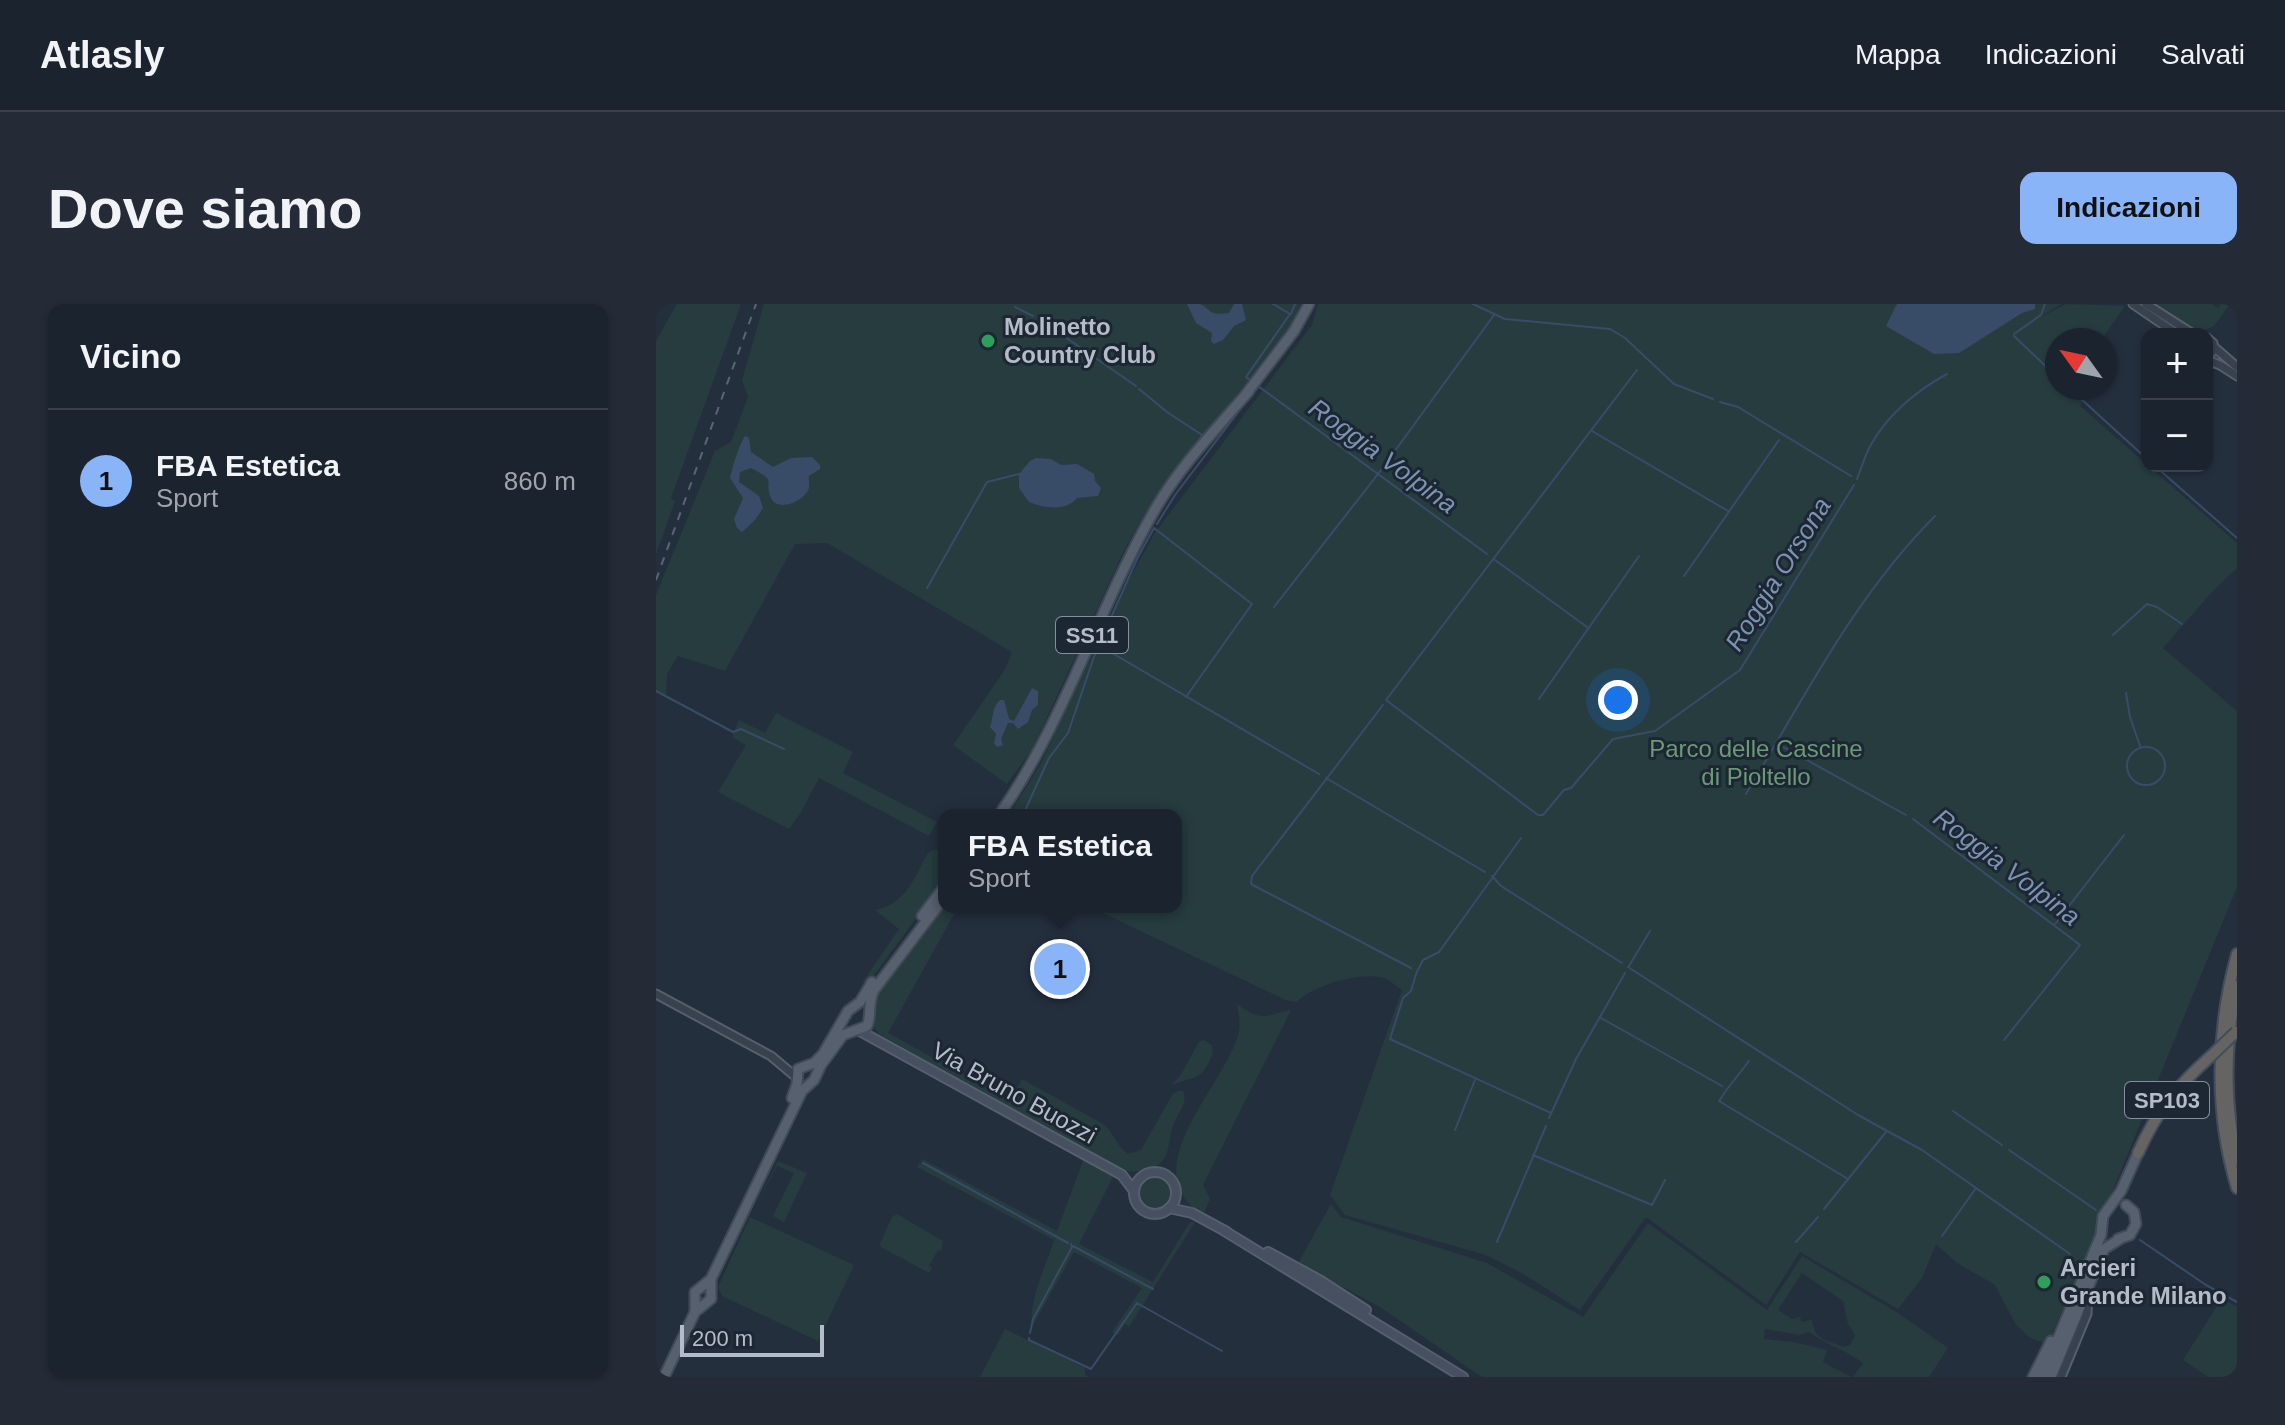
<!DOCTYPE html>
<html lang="it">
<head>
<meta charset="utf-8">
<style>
  :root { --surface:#1b232e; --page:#242b36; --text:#f1f3f6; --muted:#a0a4aa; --line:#39404a; --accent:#8ab4f8 }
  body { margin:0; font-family:Helvetica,sans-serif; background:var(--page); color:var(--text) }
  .controls { position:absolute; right:24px; top:24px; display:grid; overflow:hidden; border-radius:16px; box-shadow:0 2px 6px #0004 }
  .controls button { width:72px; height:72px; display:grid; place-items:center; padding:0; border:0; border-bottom:2px solid var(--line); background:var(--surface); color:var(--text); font:40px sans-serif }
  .compass { position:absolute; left:1389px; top:24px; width:72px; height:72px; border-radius:50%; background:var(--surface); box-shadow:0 2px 6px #0004; rotate:303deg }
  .scale { position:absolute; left:24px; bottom:20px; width:144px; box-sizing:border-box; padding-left:8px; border:4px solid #b4bcc9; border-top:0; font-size:22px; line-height:28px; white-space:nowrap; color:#b4bcc9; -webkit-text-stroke:6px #1d2633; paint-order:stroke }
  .you { position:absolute; left:962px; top:396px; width:28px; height:28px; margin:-20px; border:6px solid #fff; border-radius:50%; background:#1a73e8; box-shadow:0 0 0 12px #1a73e833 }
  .badge { display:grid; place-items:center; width:52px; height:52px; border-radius:50%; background:var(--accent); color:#111; font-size:26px; font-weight:700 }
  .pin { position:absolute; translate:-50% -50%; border:4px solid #fff; box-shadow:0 2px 8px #0006 }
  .popup { position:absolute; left:282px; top:505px; width:244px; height:104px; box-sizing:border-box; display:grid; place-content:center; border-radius:16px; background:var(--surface); filter:drop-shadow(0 2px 6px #0005); font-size:26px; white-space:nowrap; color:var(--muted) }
  .popup b { font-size:30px; color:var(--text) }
  .popup::after { content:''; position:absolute; left:50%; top:100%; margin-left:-16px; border:16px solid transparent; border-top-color:var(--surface) }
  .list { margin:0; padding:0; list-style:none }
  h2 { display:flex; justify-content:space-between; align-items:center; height:104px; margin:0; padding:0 32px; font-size:34px }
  h2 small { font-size:26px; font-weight:400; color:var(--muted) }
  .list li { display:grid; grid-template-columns:52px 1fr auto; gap:24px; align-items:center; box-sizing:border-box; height:144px; padding:0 32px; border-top:2px solid var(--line) }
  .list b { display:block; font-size:30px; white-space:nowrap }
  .list p { margin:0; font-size:26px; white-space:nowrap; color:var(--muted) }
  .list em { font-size:26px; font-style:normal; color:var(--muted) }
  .map { position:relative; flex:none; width:1581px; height:1073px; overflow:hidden; border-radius:16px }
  header { display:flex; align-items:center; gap:48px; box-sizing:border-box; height:112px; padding:0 40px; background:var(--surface); border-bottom:2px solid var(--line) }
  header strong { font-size:38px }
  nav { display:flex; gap:44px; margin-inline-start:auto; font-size:28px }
  .intro { display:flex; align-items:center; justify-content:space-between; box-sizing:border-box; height:192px; padding:0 48px }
  h1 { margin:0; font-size:56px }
  .button { padding:20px 36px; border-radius:16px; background:var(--accent); color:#111; font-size:28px; font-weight:700 }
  main { display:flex; gap:48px; padding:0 48px }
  aside { flex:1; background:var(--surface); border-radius:16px; box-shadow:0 2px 6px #0004 }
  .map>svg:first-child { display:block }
  .green { fill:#263c3f; fill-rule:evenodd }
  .water { fill:#394c67 }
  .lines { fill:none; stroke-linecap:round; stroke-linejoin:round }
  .stream { stroke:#394c67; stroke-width:2 }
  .tertiary-casing { stroke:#565f6c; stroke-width:11 }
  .secondary-casing { stroke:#565f6c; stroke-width:12 }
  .primary-casing { stroke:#414a57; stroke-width:13 }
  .trunk-casing { stroke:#434c59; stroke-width:14 }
  .tertiary { stroke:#38414e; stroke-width:7 }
  .secondary { stroke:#465061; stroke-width:8 }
  .primary { stroke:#56606e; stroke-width:9 }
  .trunk { stroke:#656462; stroke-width:10 }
  .rail { stroke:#5a6575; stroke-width:2; stroke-dasharray:8 8; stroke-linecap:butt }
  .trunk-bridge-casing { stroke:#434c59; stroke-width:14; stroke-linecap:butt }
  .trunk-bridge { stroke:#656462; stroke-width:10 }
  .leisure-dot { fill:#2e9e5b; stroke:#1d2633; stroke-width:3 }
  .labels { text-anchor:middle; stroke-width:6; stroke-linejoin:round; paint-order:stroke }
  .shield { fill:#1d2633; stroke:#878f9c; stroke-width:2 }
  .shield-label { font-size:22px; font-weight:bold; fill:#b4bcc9 }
  .poi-label { font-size:24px; font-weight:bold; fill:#b4bcc9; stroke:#1d2633; text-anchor:start }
  .park-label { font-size:24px; fill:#6b9a76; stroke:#1d2633 }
  .street-label { font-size:24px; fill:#b4bcc9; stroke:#1d2633 }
  .water-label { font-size:26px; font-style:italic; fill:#7c92b1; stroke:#1d2633 }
</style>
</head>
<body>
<header>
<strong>Atlasly</strong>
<nav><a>Mappa</a><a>Indicazioni</a><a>Salvati</a></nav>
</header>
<div class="intro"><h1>Dove siamo</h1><a class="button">Indicazioni</a></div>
<main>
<aside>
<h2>Vicino<small></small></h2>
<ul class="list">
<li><span class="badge">1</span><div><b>FBA Estetica</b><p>Sport</p></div><em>860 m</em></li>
</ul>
</aside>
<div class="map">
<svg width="1581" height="1073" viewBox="0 0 1581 1073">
  <rect width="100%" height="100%" fill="#242f3e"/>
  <path class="green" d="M 21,0 L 85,0 L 15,194 L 19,197 L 0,250 L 0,37 Z
    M 108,0 L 644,0 L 637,18 L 488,211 L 467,249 L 377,444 L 351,480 L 297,441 L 348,367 L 356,348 L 171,239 L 139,240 L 69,367 L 22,352 L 11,370 L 10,393 L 0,387 L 0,291 L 59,147 L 75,138 L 92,93 L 86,76 Z
    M 662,0 L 1406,0 L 1377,17 L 1410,0 L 1469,2 L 1445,36 L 1401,36 L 1401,84 L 1432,84 L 1424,102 L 1581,239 L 1581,264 L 1554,290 L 1507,344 L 1581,407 L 1581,583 L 1412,996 L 1391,1040 L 1373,1033 L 1360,1021 L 1339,981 L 1301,959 L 1280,940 L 1266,974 L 1242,1005 L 1144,948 L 1110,1001 L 990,913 L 924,1006 L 869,971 L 830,951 L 689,911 L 674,891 L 746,686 C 741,683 736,678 730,675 C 708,666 657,681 641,698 L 632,697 L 434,603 L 520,603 L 520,511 L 353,511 L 384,461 L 460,300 L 498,230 L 656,21 Z
    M 1496,0 L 1556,0 L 1562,4 L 1565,0 L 1574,0 L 1558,22 L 1542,29 Z
    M 120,409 L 197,448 L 187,469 L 281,518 L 273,532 L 163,474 L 144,510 L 133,525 L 62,488 L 90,441 L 76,433 L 83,416 L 109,429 Z
    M 279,545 L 288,548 L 288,576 L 213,678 L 206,679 L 243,625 L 219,606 C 249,601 258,574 272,549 Z
    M 288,598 L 288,603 L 302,603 L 232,729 L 354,796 L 366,775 L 447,820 C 458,828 460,842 472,850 L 485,846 L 516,791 L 521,787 L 527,787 C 533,798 521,810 517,822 C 513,831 514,844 509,853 C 501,868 477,870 463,865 L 223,730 L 217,721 L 218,690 Z
    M 581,700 C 607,719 609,711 635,706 L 547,881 L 554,895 L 547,911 C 476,867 568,782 582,731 C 585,721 583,710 581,700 Z
    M 548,736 L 556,741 L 557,749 C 545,778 541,771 515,781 L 524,772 L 543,738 Z
    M 267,855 L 401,927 L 427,857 L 430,857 L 457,873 L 423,940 L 497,978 L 534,918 L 539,918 L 473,1023 L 469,1020 L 462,1031 L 456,1028 L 486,984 L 418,948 L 376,1023 C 373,993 390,963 398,936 L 261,863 Z
    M 122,857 L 151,869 L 128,918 L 117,912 L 138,869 L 121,862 L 99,904 Z
    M480 888a19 19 0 1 1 38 0a19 19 0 1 1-38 0Z
    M 675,900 L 685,913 L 831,959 L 927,1013 L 992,919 L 1111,1006 L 1146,952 L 1242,1009 L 1292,1044 L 1273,1073 L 1197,1073 L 1207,1059 C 1190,1046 1169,1040 1153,1028 L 1143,1031 L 1109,1025 L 1108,1035 L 1138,1038 L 1171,1046 L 1167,1058 L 1195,1073 L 826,1073 L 724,1003 L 642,959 ZM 1146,969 L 1187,997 L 1192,1020 L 1199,1031 L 1194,1041 L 1187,1043 C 1169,1035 1159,1037 1156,1016 L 1146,1018 L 1144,1013 L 1136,1015 L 1122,1006 Z
    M 241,910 L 287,937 L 285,947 L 282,946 L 273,962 L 276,964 L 273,969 L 223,942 L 236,913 Z
    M 94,913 L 198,961 L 162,1037 L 66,992 L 62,983 Z
    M 1566,994 L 1581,1003 L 1581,1073 L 1552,1073 L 1527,1056 Z
    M 349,1025 L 429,1064 L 429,1071 L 433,1073 L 324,1073 Z"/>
  <path class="water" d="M 531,0 C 535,0 540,0 544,0 C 557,6 551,12 573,9 L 578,0 L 586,0 L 590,16 L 578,22 L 567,36 L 558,40 L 555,37 L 556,29 L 540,19 Z
    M 1241,0 L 1379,0 L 1379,5 L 1366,9 L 1303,49 L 1278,50 L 1230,22 Z
    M 89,132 L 93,134 L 95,148 L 117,163 L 135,154 L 156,153 L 164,161 L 164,165 L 153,172 C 152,176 154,180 153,184 C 149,197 122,209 115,194 C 107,176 123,178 95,164 L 84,168 L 83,178 L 103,192 L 107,204 L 99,216 L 86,228 L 81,224 L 78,215 L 87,194 L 74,174 C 76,164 83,141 89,132 Z
    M 380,154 L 395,155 L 405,161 L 421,160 L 438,170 L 439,177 L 445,184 L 442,192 L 421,194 C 409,208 389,204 373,198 L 363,184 L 363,170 L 374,157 Z
    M 376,384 L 382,387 L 382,401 L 376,406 L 372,418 L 362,425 L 357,419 L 352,419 L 345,435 L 347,441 L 341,443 L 338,439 L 340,430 L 334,423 C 338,413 335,405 344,396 L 348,396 L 353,415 L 358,417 Z"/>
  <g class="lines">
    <path class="stream" d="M 817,0 L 849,15 L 954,25 L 969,34 L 1018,80 L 1057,95
      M 359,3 L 377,12
      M 635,10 L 639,0
      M 383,15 L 480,82
      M 646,22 L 652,10
      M 1358,30 L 1385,11 L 1389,0
      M 1358,32 L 1401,73
      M 595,77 L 590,73 L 634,10 L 617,0
      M 602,82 L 831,250
      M 1413,84 L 1491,155
      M 483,85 L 511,108 L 546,131
      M 1064,98 L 1082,103 L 1195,172
      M 936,127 L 1072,207
      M 1499,162 L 1581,234
      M 1201,175 C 1206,163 1209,150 1216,139 C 1232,110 1263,85 1291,70
      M 501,220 L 519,191 L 621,57
      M 839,256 L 931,323
      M 1028,272 L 1123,136
      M 271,284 L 331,178 L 363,170
      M 618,303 L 722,170 L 838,11
      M 1457,331 L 1491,300 L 1501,303 L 1526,320
      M 444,342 L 663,470
      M 0,387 L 77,428 L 85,425 L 128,445
      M 1470,389 L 1474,413 L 1484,442
      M 883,395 L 983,252
      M 730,396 L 882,511 L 887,511 L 908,486 L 915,484 L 957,435 L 999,427 L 1084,366 L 1198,181
      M 730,396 L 981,66
      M 727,401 L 596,572 L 595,580 L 755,664
      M 1122,440 L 1250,511
      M1471 462a19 19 0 1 1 38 0a19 19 0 1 1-38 0Z
      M 670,474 L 829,568
      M 1090,490 C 1148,394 1199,292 1279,212
      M 367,511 L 393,454 L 412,429 L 440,347 L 482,253 L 498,224 L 596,300 L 530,393
      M 1257,515 L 1424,641 L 1348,736
      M 836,572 L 845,582 L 966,659
      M 1399,620 L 1468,531
      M 973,662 L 994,627
      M 972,663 L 1202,811 L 1266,846 L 1414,950
      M 762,666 L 767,656 L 783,648 L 865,534
      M 761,667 L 755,687 L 747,694 L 734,735 L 895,809
      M 945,714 L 1066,782
      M 1072,784 L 1093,757
      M 1071,785 L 1063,797 L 1192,875
      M 1297,807 L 1346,841
      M 893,814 L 920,755 L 969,669
      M 799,826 L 819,776
      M 1353,846 L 1440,906
      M 877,851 L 996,901 L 1009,876
      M 267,859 L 412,939
      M 1168,905 L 1230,828
      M 1286,932 L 1320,884
      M 1484,936 L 1550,981 L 1581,998
      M 841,938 L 890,822
      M 1140,938 L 1162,913
      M 417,942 L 497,985
      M 374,1029 L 377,1015 L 416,943 L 415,940
      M 373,1034 L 373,1036 L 435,1065 L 481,999 L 566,1047"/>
    <defs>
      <path id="tertiary" d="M 1477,0 L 1521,30
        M 1490,0 L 1537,30
        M 1551,34 L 1557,39 L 1558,45 L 1551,55
        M 1558,43 L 1581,63
        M 1551,56 L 1564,61 L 1581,72
        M 0,690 L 115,752 L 140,773
        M 1405,1073 L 1431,1010 L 1432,988"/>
      <path id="secondary" d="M 202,726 L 466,871 L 478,887
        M478 889a21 21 0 1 1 42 0a21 21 0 1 1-42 0Z
        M 513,904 L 536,909 L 571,928
        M 567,926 L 807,1073
        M 612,948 L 665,977 L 710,1006"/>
      <path id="primary" d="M 590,90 L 638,27 L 653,0
        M 343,511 C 409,418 443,301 501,202 C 526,160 561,124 593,87
        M 266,612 L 288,583
        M 136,794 L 141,780 L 142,765 L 158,759 L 167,750 L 192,707 L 204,698 L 216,678
        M 1462,935 L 1474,931 L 1480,920 L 1478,908 L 1470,901
        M 39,1008 L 39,988 L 55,975 L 146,787 L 158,776 L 165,761 L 187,731 L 211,722 C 216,712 211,700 218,686 L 288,594
        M 8,1073 L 39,1008 L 55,995 L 55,976
        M 1377,1073 L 1395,1037
        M 1386,1073 L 1445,931 L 1447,912 L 1465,887 L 1482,849
        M 1395,1073 L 1448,945 L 1464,935"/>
      <path id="trunk" d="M 1581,650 C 1560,726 1558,808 1581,884
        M 1581,682 C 1569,739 1568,799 1581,856
        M 1482,849 C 1501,807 1520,783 1555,752"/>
    </defs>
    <use href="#tertiary" class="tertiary-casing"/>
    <use href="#secondary" class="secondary-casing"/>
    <use href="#primary" class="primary-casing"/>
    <use href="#trunk" class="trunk-casing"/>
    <use href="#tertiary" class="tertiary"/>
    <use href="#secondary" class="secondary"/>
    <use href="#primary" class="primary"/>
    <use href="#trunk" class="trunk"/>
    <path class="rail" d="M 0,276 L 100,0"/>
    <defs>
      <path id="trunk-bridge" d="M 1555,752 L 1580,728"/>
    </defs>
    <use href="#trunk-bridge" class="trunk-bridge-casing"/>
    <use href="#trunk-bridge" class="trunk-bridge"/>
  </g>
  <g class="leisure-dot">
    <circle cx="332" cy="37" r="8"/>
    <circle cx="1388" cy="978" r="8"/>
  </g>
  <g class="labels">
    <g class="shield">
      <rect x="400" y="313" width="72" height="36" rx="6"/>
      <rect x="1469" y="778" width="84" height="36" rx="6"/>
    </g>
    <g class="shield-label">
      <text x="436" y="339">SS11</text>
      <text x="1511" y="804">SP103</text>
    </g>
    <g class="poi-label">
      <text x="348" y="31">Molinetto<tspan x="348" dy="28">Country Club</tspan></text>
      <text x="1404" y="972">Arcieri<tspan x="1404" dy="28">Grande Milano</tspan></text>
    </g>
    <g class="park-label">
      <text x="1100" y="453">Parco delle Cascine<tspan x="1100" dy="28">di Pioltello</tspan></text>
    </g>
    <g class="street-label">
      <text transform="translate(358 789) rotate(29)" y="8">Via Bruno Buozzi</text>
    </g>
    <g class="water-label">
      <text transform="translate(727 152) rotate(36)" y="9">Roggia Volpina</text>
      <text transform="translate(1122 270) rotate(-58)" y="9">Roggia Orsona</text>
      <text transform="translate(1351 563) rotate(37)" y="9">Roggia Volpina</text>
    </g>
  </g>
</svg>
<div class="controls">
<button>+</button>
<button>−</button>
</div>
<svg class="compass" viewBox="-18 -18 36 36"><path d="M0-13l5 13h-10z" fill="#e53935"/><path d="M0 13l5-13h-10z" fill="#a0a4aa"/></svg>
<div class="scale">200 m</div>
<div class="you"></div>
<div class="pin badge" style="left:404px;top:665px">1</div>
<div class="popup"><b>FBA Estetica</b>Sport</div>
</div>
</main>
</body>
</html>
